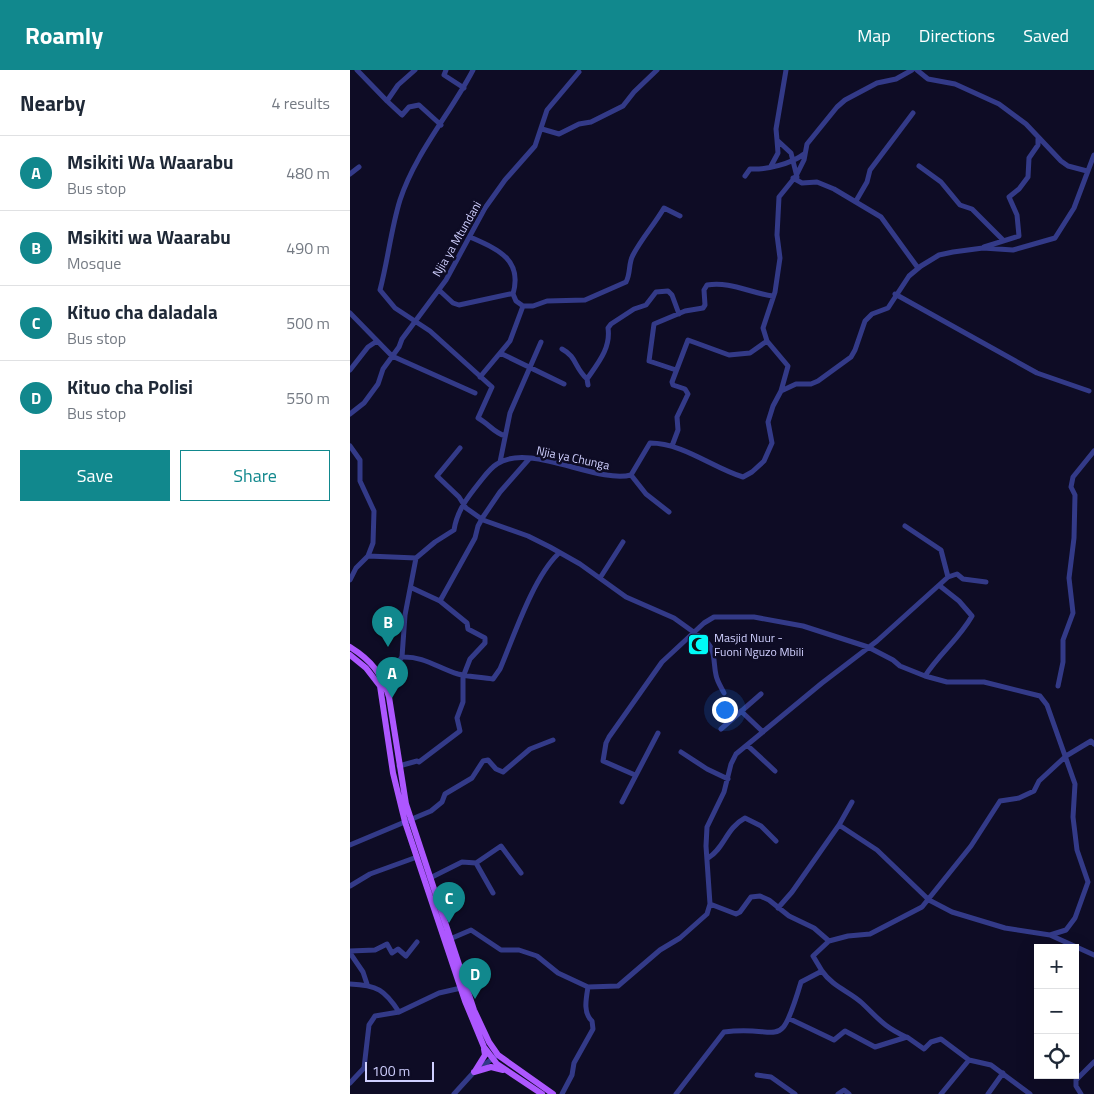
<!DOCTYPE html>
<html lang="en">
<head>
<meta charset="utf-8">
<style>
  :root { --surface:#fff; --page:#f6f6f7; --text:#1f2937; --muted:#747a83; --line:#e0e1e3; --accent:#11888d }
  body { margin:0; font-family:"Titillium Web",sans-serif; background:var(--page); color:var(--text) }
  .controls { position:absolute; right:15px; bottom:15px; display:grid; overflow:hidden; border-radius:0px; box-shadow:0 5px 20px #0002 }
  .controls button { width:45px; height:45px; display:grid; place-items:center; padding:0; border:0; border-bottom:1px solid var(--line); background:var(--surface); color:var(--text); font:25px sans-serif }
  .scale { position:absolute; left:15px; bottom:12px; width:69px; box-sizing:border-box; padding-left:5px; border:2px solid #d0d0ff; border-top:0; font-size:14px; line-height:18px; white-space:nowrap; color:#d0d0ff; -webkit-text-stroke:4px #0e0c25; paint-order:stroke }
  .you { position:absolute; left:374px; top:639px; width:18px; height:18px; margin:-12px; border:4px solid #fff; border-radius:50%; background:#1a73e8; box-shadow:0 0 0 8px #1a73e833 }
  .badge { display:grid; place-items:center; width:32px; height:32px; border-radius:50%; background:var(--accent); color:#fff; font-size:16px; font-weight:700 }
  .pin { position:absolute; translate:-50% -41px; filter:drop-shadow(0 1px 2px #0008) }
  .pin::after { content:''; position:absolute; top:26px; width:18px; height:15px; background:inherit; clip-path:polygon(0 0,100% 0,50% 100%) }
  .list { margin:0; padding:0; list-style:none }
  h2 { display:flex; justify-content:space-between; align-items:center; height:65px; margin:0; padding:0 20px; font-size:21px }
  h2 small { font-size:16px; font-weight:400; color:var(--muted) }
  .list li { display:grid; grid-template-columns:32px 1fr auto; gap:15px; align-items:center; box-sizing:border-box; height:75px; padding:0 20px; border-top:1px solid var(--line) }
  .list b { display:block; font-size:19px; white-space:nowrap }
  .list p { margin:0; font-size:16px; white-space:nowrap; color:var(--muted) }
  .list em { font-size:16px; font-style:normal; color:var(--muted) }
  .actions { display:flex; gap:10px; padding:15px 20px }
  .actions a { flex:1; padding:11px 0; border:1px solid var(--accent); border-radius:0px; text-align:center; font-size:18px; color:var(--accent) }
  .actions .main { background:var(--accent); color:#fff }
  .icon { flex:none; width:28px; height:28px; fill:none; stroke:currentColor; stroke-width:2; stroke-linecap:round; stroke-linejoin:round }
  .map { position:relative; flex:none; width:744px; height:1024px; overflow:hidden }
  header { display:flex; align-items:center; gap:30px; box-sizing:border-box; height:70px; padding:0 25px; background:var(--accent); color:#fff }
  header strong { font-size:24px }
  nav { display:flex; gap:28px; margin-inline-start:auto; font-size:18px }
  main { display:flex }
  aside { flex:1; background:var(--surface) }
  .map>svg:first-child { display:block }
  .lines { fill:none; stroke-linecap:round; stroke-linejoin:round }
  .minor { stroke:#333a88; stroke-width:5 }
  .major { stroke:#ad57ff; stroke-width:6 }
  .labels { text-anchor:middle; stroke-width:5; stroke-linejoin:round; paint-order:stroke }
  .street-label { font-size:12px; fill:#d0d0ff; stroke:#0e0c25 }
  .poi-label { font-size:12px; fill:#d0d0ff; stroke:#0e0c25; text-anchor:start }
</style>
</head>
<body>
<header>
<strong>Roamly</strong>
<nav><a>Map</a><a>Directions</a><a>Saved</a></nav>
</header>
<main>
<aside>
<h2>Nearby<small>4 results</small></h2>
<ul class="list">
<li><span class="badge">A</span><div><b>Msikiti Wa Waarabu</b><p>Bus stop</p></div><em>480 m</em></li>
<li><span class="badge">B</span><div><b>Msikiti wa Waarabu</b><p>Mosque</p></div><em>490 m</em></li>
<li><span class="badge">C</span><div><b>Kituo cha daladala</b><p>Bus stop</p></div><em>500 m</em></li>
<li><span class="badge">D</span><div><b>Kituo cha Polisi</b><p>Bus stop</p></div><em>550 m</em></li>
</ul>
<div class="actions"><a class="main">Save</a><a>Share</a></div>
</aside>
<div class="map">
<svg width="744" height="1024" viewBox="0 0 744 1024">
  <rect width="100%" height="100%" fill="#0e0c25"/>
  <g class="lines">
    <path class="minor" d="M 7,0 L 37,31 L 48,15 L 65,0
      M 96,0 L 94,5 L 114,18
      M 123,0 C 100,44 66,82 50,130 C 41,159 38,190 30,220 L 45,238 L 80,261 L 142,317 L 128,348 C 139,354 143,362 155,366
      M 436,0 L 426,59 L 427,70 L 441,83 L 447,107
      M 567,0 L 578,9 L 605,14 L 649,34 L 676,54 L 711,91 L 718,96 L 737,101
      M 37,31 L 52,45 L 59,37 L 69,35 L 91,55
      M 192,59 L 209,64 L 229,54 L 241,52 L 273,36 L 284,22 L 307,0
      M 421,96 L 428,83 L 427,70
      M 569,96 L 591,112 L 610,135 L 622,139 L 653,170
      M 0,104 L 9,97
      M 395,106 L 400,99 C 416,100 441,94 454,84
      M 443,108 L 452,113 L 467,112 L 484,119 L 531,147 L 568,198
      M 506,131 L 517,112 L 520,100 L 563,43
      M 120,167 C 147,179 173,189 163,224
      M 634,177 L 669,166 L 667,145 L 659,127 L 669,119 L 678,107 L 679,88 L 688,75 L 688,69
      M 89,220 L 103,233 L 109,235 L 160,224 L 163,224 L 166,231 L 173,236 L 183,236 L 197,231 L 235,230 L 276,212 C 281,203 278,194 283,185 C 292,168 304,155 314,138 L 330,146
      M 545,224 L 687,303 L 739,321
      M 0,243 L 42,286 L 125,323
      M 212,279 C 227,287 224,297 237,309
      M 150,283 L 214,314
      M 0,300 L 18,277 L 27,271
      M 326,300 L 299,291 L 304,254 L 335,241 L 353,238 L 355,235 L 354,220 L 357,215 C 380,211 400,223 423,226
      M 130,307 L 160,271 L 173,236
      M 238,315 L 237,309 C 248,293 261,278 258,258 L 261,254 L 284,239 L 296,235 L 306,222 L 318,221 L 322,225 L 329,244
      M 431,321 L 438,296 L 417,271 L 413,258 L 425,222 L 430,188 L 427,165 L 429,127 L 446,106 L 454,90 L 457,74 L 487,37 L 495,30 L 527,13 L 546,9 L 562,0
      M 0,344 L 14,333 L 28,314 L 33,299 L 49,277 L 52,269 L 96,210 L 135,138 L 155,110 L 185,76 L 197,40 L 229,2
      M 0,376 L 10,390 L 10,411 L 24,441 L 23,473 L 18,486
      M 322,376 L 328,360 L 327,347 L 338,324 L 335,319 L 323,315 L 322,312 L 338,270 L 379,285 L 400,283 L 417,271
      M 110,378 L 87,406 L 109,427 L 116,438 L 133,450 L 178,466 L 200,477 L 230,494 L 276,527 L 324,548 L 356,571 C 366,581 363,592 366,605 C 367,611 371,617 374,623
      M 150,392 L 160,343 L 191,272
      M 281,405 L 296,424 L 319,442
      M 555,456 L 591,480 L 598,507
      M 250,508 L 273,472
      M 0,510 L 6,498 L 18,486 L 66,488 L 85,472 L 104,460 C 107,441 117,428 129,413 C 134,407 140,398 147,394 C 179,372 247,414 281,405 L 300,373 C 333,373 363,398 393,407 L 402,402 L 414,391 L 422,373 L 418,352 L 423,336 L 431,321 L 446,314 L 461,314 L 468,311 L 501,287 L 505,280 L 515,251 L 522,244 L 538,238 L 559,206 L 571,196 L 589,185 L 603,182 L 633,178 L 663,180 L 705,168 L 724,138 L 744,85
      M 62,518 L 90,531 L 125,468 L 128,456 L 133,447 L 150,422 L 179,389
      M 52,587 L 55,545 L 66,488
      M 29,603 L 44,598 L 52,587 C 74,586 88,598 108,604 C 119,607 132,607 143,609 L 150,599 C 164,566 183,508 208,484
      M 575,606 C 589,584 609,569 622,546 L 609,531 L 590,516
      M 708,616 L 713,592 L 713,570 L 723,543 L 719,508 L 724,468 L 725,425 L 721,417 L 723,407 L 744,381
      M 391,641 L 413,662
      M 371,659 L 411,624
      M 397,675 L 425,701
      M 331,682 L 357,699 L 378,709
      M 49,696 L 67,691 L 69,692 L 110,661 L 107,648 L 113,632 L 113,607 L 120,589 L 135,573 L 135,568 L 118,559 L 117,553 L 90,531
      M 285,705 L 253,691 L 256,673 L 259,667 L 312,592 L 354,553 L 364,547 L 404,547 L 453,556 L 518,577 L 543,590 L 550,596 L 575,606 L 597,612 L 634,612 L 690,626 L 697,635 L 725,714 L 723,747 L 727,780 L 738,812 L 725,848 L 716,860 L 700,865
      M 272,732 L 308,663
      M 489,755 L 502,732
      M 0,775 L 81,741 L 92,732 L 95,724 L 122,708 L 133,691 L 138,690 L 146,699 L 153,702 L 180,679 L 203,670
      M 358,788 C 374,779 376,758 395,748 L 411,756 L 426,771
      M 126,793 L 143,823
      M 80,808 L 112,792 L 126,793 L 151,776 L 171,803
      M 0,816 L 20,804 L 67,787
      M 360,834 L 386,844 L 390,842 L 401,827 L 410,826 L 419,830 L 439,846 L 464,858 L 479,871
      M 428,838 L 442,822 L 489,755 L 527,780 L 579,830 L 602,842 L 655,858 L 700,865 L 744,885
      M 100,869 L 121,860 L 151,880 L 169,880 L 187,886 L 208,903 L 238,917 L 268,916 L 310,880 L 330,868 L 357,844 L 360,834 L 356,776 L 357,757 L 374,722 L 381,694 L 386,684 L 472,613 L 527,571 L 598,507 L 607,504 L 613,509 L 636,512
      M 0,881 L 25,880 L 37,874 L 42,883 L 48,879 L 56,886 L 67,872
      M 0,883 L 13,902 L 17,914
      M 472,901 C 483,917 499,921 512,933 C 530,950 533,956 556,967
      M 0,914 C 27,915 35,920 49,942
      M 440,949 L 484,970 L 495,961 L 525,977 L 557,967 L 574,979 L 581,972 L 591,969 L 619,990
      M 407,1005 L 421,1007 L 445,1024
      M 0,1013 L 14,998 L 19,955 L 25,946 L 49,942 L 89,923 L 111,918
      M 104,1024 L 124,1002 L 146,986
      M 212,1024 L 222,1005 L 224,993 L 243,959 L 242,951 C 233,943 236,929 238,917
      M 326,1024 L 374,962 C 432,954 429,986 451,912 L 472,901 L 463,886 L 479,871 L 498,866 L 520,864 L 572,837 L 621,776 L 650,731 L 669,728 L 684,721 L 689,711 L 716,686 L 741,671 L 744,674
      M 488,1024 L 494,1020 L 499,1024
      M 591,1024 L 619,990 L 641,995 L 680,1024
      M 638,1024 L 653,1003
      M 731,1024 L 726,1016 L 726,1010 L 744,992"/>
    <path class="major" d="M 0,577 C 21,590 32,604 39,627 L 56,734 L 124,940 L 139,972 L 148,985 L 203,1024
      M 0,585 L 16,598 L 30,616 L 43,703 L 55,752 L 115,931 L 134,977 L 147,994 L 192,1024
      M 125,1001 L 135,985 L 134,979
      M 124,1002 L 141,997 L 153,1000"/>
  </g>
  <defs>
    <symbol id="mosque-square" viewBox="-11 -11 22 22"><rect x="-9" y="-9" width="18" height="18" rx="4" fill="#00fbf7" stroke="#0e0c25"/><path d="M3.5-4.9A6 6 0 1 0 3.5 4.9A5 5 0 1 1 3.5-4.9Z" fill="#111"/></symbol>
  </defs>
  <g fill-rule="evenodd">
    <use href="#mosque-square" x="336" y="562" width="25" height="25"/>
  </g>
  <g class="labels">
    <g class="street-label">
      <text transform="translate(107 169) rotate(-60)" y="4">Njia ya Mtundani</text>
      <text transform="translate(223 388) rotate(12)" y="4">Njia ya Chunga</text>
    </g>
    <g class="poi-label">
      <text x="364" y="572">Masjid Nuur -<tspan x="364" dy="14">Fuoni Nguzo Mbili</tspan></text>
    </g>
  </g>
</svg>
<div class="controls">
<button>+</button>
<button>−</button>
<button><svg class="icon" aria-label="locate" viewBox="0 0 24 24"><circle cx="12" cy="12" r="6"/><path d="M12 2v4M12 18v4M2 12h4M18 12h4"/></svg></button>
</div>
<div class="scale">100 m</div>
<div class="you"></div>
<div class="pin badge" style="left:42px;top:628px">A</div>
<div class="pin badge" style="left:38px;top:577px">B</div>
<div class="pin badge" style="left:99px;top:853px">C</div>
<div class="pin badge" style="left:125px;top:929px">D</div>
</div>
</main>
</body>
</html>
